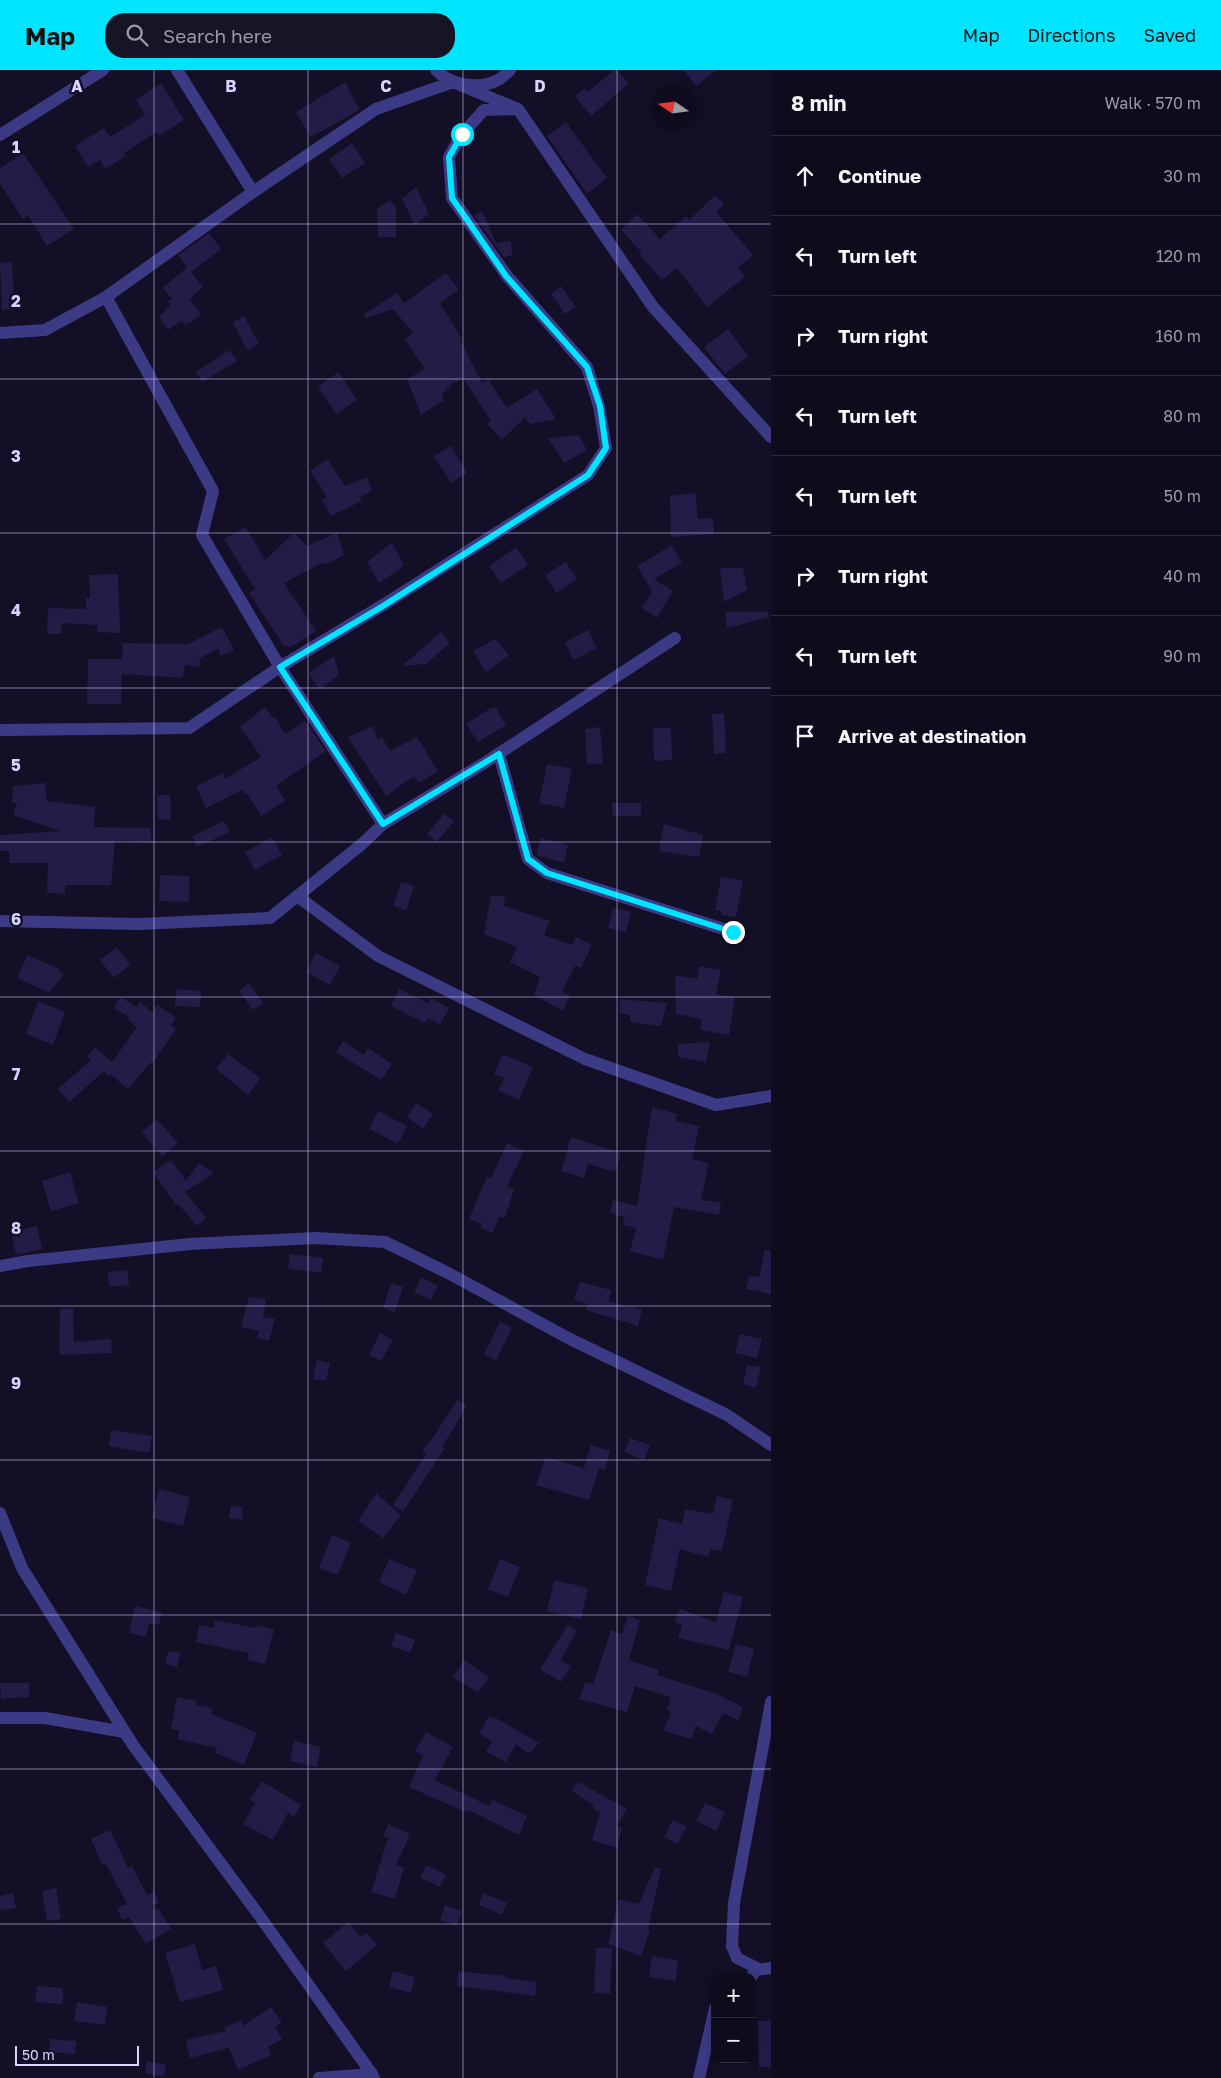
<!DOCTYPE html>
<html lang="en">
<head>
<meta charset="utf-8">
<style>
  :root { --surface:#0e0b1c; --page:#171425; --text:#f1f3f6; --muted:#9b9ba3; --line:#2e2b3b; --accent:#00e5ff }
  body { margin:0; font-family:"Golos Text",sans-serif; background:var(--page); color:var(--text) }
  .controls { position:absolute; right:15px; bottom:15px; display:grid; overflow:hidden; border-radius:10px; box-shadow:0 2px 12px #0003 }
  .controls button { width:45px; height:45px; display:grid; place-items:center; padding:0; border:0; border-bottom:1px solid var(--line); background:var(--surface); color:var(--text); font:25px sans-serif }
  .compass { position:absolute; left:651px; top:15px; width:45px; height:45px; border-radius:50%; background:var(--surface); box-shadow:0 2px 12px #0003; rotate:283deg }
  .scale { position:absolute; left:15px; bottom:12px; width:124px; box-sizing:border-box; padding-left:5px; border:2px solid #d9d4ff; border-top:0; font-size:14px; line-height:18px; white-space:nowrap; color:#d9d4ff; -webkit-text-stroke:4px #130f26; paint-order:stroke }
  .stop { position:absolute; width:15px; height:15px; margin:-11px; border:4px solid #00e5ff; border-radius:50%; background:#fff }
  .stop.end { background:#00e5ff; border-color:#fff; box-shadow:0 1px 5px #0008 }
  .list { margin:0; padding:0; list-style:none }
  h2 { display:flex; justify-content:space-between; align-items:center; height:65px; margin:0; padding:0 20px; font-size:21px }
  h2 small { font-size:16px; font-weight:400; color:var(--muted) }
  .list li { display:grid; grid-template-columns:32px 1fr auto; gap:15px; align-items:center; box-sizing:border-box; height:80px; padding:0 20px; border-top:1px solid var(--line) }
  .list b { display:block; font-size:19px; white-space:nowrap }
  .list em { font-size:16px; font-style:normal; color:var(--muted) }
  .icon { flex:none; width:28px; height:28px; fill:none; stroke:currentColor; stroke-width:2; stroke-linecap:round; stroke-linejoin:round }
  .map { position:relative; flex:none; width:771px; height:2008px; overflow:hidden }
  header { display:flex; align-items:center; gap:30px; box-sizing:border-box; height:70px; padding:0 25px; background:var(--accent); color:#111 }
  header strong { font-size:24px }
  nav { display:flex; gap:28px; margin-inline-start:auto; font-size:18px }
  .search { width:350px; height:45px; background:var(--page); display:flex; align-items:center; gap:12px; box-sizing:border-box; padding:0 18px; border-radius:20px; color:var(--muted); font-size:19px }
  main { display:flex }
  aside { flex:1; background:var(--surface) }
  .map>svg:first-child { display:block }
  .building { fill:#241b47 }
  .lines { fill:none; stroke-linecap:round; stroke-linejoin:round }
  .minor { stroke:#3d3a85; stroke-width:12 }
  .route { stroke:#00e5ff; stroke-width:6 }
  .grid { fill:none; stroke:#d9d4ff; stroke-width:1; stroke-opacity:0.55 }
  .grid-label { font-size:16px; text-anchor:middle; font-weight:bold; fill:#d9d4ff; stroke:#130f26; stroke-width:5; stroke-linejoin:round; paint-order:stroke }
</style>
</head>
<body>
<header>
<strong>Map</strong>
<div class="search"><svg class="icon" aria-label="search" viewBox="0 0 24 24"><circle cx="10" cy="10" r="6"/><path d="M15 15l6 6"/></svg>Search here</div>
<nav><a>Map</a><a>Directions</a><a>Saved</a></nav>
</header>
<main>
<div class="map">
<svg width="771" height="2008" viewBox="0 0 771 2008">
  <rect width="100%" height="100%" fill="#130f26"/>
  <path class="building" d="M 614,0 L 617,0 L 629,13 L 591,46 L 575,26 L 585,18 L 588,22 Z
    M 683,0 L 716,0 L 697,16 Z
    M 345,12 L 360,40 L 311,67 L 296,42 Z
    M 161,13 L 184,50 L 159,66 L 156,62 L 124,83 L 126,86 L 105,99 L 100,90 L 88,97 L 75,76 L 104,58 L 110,67 L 145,45 L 136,30 Z
    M 566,52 L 607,108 L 587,124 L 547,66 Z
    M 352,73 L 365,93 L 342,108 L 329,89 Z
    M 23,83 L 74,159 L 47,176 L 28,145 L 23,149 L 0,114 L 0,98 Z
    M 416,117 L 429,144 L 415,155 L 402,129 Z
    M 715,125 L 724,134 L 716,142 L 753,185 L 738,198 L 745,207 L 707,237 L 677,198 L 662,210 L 640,185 L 642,183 L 621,160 L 637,144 L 660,169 L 686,146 L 689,150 Z
    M 390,130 L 396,137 L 396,167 L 378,167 L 377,139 Z
    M 482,141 L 496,173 L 511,171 L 512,186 L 504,187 L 474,146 Z
    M 209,163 L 221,179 L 191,202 L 203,217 L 190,229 L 201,245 L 186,255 L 181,251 L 168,260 L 159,247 L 171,234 L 167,232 L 172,229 L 163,218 L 187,197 L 178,185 Z
    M 12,192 L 14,239 L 2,240 L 0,193 Z
    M 446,203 L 459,220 L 440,233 L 462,269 L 460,270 L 482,313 L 488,309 L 507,338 L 537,319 L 556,349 L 530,354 L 525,347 L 502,370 L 487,354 L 491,351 L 463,308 L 452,314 L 442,324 L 444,330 L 421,345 L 407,309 L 425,299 L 405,269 L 413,263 L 393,239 L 366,248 L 364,244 L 397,223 L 404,233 Z
    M 561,216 L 576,237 L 565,244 L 551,224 Z
    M 244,246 L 259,274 L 247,280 L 233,252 Z
    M 728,259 L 748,286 L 725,304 L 704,277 Z
    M 230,280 L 237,291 L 202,312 L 196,302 Z
    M 339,302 L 357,330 L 336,344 L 318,316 Z
    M 579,365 L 587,380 L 564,393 L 548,368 Z
    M 451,376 L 467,403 L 451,413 L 434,386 Z
    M 327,389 L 345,416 L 367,407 L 372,420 L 360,428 L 362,431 L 331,446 L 322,430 L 327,427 L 310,401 Z
    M 695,423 L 698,449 L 713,448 L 714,464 L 671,467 L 670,426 Z
    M 246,457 L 265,490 L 294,463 L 307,476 L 337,463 L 344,485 L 325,495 L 324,492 L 284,513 L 316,561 L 291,577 L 284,576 L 249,523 L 255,519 L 224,469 Z
    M 392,472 L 404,496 L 379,513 L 367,492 Z
    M 672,475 L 682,493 L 654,509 L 673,521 L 657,548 L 642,538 L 652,522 L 637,496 Z
    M 516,477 L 528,495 L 501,513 L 489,496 Z
    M 566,492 L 577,509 L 556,523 L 545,505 Z
    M 720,498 L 743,498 L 747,520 L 724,532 Z
    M 118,504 L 120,563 L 97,562 L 97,555 L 62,553 L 61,564 L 47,564 L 48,538 L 86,539 L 86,528 L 90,528 L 89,505 Z
    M 725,542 L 768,542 L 769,547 L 727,558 Z
    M 222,557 L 234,580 L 221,586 L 218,579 L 200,588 L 199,597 L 185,595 L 183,608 L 122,604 L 121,634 L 87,634 L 88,589 L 122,589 L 123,573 L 188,574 Z
    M 588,560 L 597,578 L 573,590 L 565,572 Z
    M 441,562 L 450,573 L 426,594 L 402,596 Z
    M 495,569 L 509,585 L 486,602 L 473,581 Z
    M 334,586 L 339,605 L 319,620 L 309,603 Z
    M 265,637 L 273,648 L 275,647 L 285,664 L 305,651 L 326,681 L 276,716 L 285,731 L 261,746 L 247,723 L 245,724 L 242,720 L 206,738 L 196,716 L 223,703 L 225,709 L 261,687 L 240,657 Z
    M 491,638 L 496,638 L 506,655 L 478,672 L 466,654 Z
    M 724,643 L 726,683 L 714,684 L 712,644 Z
    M 372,656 L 378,669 L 382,667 L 390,681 L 417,667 L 438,701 L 419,713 L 414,706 L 386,726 L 348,667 Z
    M 600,657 L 603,693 L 587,695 L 585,659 Z
    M 653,658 L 671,658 L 672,690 L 654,691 Z
    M 547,694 L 572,699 L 564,738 L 539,733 Z
    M 45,713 L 47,731 L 95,737 L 94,757 L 151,758 L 151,772 L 115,771 L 111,815 L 65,815 L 65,824 L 47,823 L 48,793 L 10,793 L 9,781 L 0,781 L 0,765 L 61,761 L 13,745 L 17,733 L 12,733 L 13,716 Z
    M 157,725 L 170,725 L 171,749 L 158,750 Z
    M 612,733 L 641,733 L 641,746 L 613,746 Z
    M 444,744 L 454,751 L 437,772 L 427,764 Z
    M 224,751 L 230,762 L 197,777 L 192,766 Z
    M 664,754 L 703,765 L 699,787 L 659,781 Z
    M 272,767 L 282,785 L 255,800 L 245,782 Z
    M 541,768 L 568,775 L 564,793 L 536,785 Z
    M 160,805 L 189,806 L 189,832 L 159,831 Z
    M 721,807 L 743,810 L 736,847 L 721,845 L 721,841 L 715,840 Z
    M 401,812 L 414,816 L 406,841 L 393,836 Z
    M 491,825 L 505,827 L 504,836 L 550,851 L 544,865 L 572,875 L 576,867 L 592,875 L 581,898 L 575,896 L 562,921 L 570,926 L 563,941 L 534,925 L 540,907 L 510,892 L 517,877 L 484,864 Z
    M 613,838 L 631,842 L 626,862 L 608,858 Z
    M 117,877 L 130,895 L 114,908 L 100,890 Z
    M 316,883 L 340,896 L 330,915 L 306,902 Z
    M 27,885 L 57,898 L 64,904 L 49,923 L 17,908 Z
    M 699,896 L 721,900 L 716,924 L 735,927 L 729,965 L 700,960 L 702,949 L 676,944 L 675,905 L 697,909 Z
    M 249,913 L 263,933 L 253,940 L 239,921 Z
    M 176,919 L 201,921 L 200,937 L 175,936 Z
    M 399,919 L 428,933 L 431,928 L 449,938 L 440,955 L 428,948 L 425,953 L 391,936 Z
    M 120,927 L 137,937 L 140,932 L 152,942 L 157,934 L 176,948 L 171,955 L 176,959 L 152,994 L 151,992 L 128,1019 L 110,1004 L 109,1006 L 104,1001 L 69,1032 L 58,1019 L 91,990 L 87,987 L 95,977 L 112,992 L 137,957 L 127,949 L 129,947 L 114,938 Z
    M 620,929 L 667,933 L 661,956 L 630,952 L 630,945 L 619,943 Z
    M 38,931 L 65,942 L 53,975 L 26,964 Z
    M 343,971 L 364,985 L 368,978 L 392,994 L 381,1010 L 336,982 Z
    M 710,972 L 706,992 L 678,987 L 678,974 Z
    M 228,984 L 260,1008 L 248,1025 L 216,999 Z
    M 503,984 L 533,997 L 519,1030 L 498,1020 L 504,1008 L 494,1004 Z
    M 416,1033 L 433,1044 L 423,1059 L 407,1047 Z
    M 652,1037 L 677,1044 L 676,1051 L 699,1056 L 692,1089 L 709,1093 L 701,1130 L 721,1132 L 719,1145 L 674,1137 L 663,1190 L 630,1181 L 636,1158 L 623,1155 L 625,1147 L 610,1143 L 613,1130 L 637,1136 Z
    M 378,1041 L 407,1056 L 398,1074 L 369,1059 Z
    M 157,1049 L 178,1073 L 162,1087 L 142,1062 Z
    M 571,1067 L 621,1083 L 615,1102 L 588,1094 L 584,1108 L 561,1101 Z
    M 507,1073 L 524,1081 L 507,1116 L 514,1119 L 505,1148 L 499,1147 L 493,1163 L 481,1158 L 482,1154 L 469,1149 L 487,1106 L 491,1108 Z
    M 171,1090 L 186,1111 L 199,1093 L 214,1103 L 185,1122 L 206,1148 L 197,1156 L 178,1134 L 176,1135 L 153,1102 Z
    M 70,1102 L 79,1133 L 51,1141 L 42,1111 Z
    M 37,1156 L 42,1179 L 16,1185 L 11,1162 Z
    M 765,1180 L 771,1181 L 771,1224 L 746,1219 L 749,1206 L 759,1207 Z
    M 290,1184 L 323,1188 L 321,1203 L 288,1199 Z
    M 128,1200 L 129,1215 L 109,1217 L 108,1202 Z
    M 421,1207 L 438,1216 L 431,1230 L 414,1222 Z
    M 580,1212 L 611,1220 L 609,1231 L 642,1240 L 638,1256 L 586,1240 L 588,1234 L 574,1230 Z
    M 391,1213 L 403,1217 L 395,1242 L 383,1238 Z
    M 249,1227 L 266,1229 L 263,1247 L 275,1249 L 269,1271 L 257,1268 L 259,1261 L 241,1257 Z
    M 73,1238 L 74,1272 L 111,1269 L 112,1283 L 59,1285 L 60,1239 Z
    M 500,1252 L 512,1258 L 496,1291 L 484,1284 Z
    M 380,1263 L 393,1270 L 381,1291 L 369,1285 Z
    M 740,1264 L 762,1269 L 757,1288 L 735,1283 Z
    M 317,1290 L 330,1293 L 326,1311 L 313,1309 Z
    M 747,1295 L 761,1297 L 756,1318 L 743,1314 Z
    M 457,1330 L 467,1336 L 442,1377 L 445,1378 L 403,1442 L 393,1435 L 426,1384 L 422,1381 L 434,1366 Z
    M 111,1360 L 152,1366 L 149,1383 L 109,1376 Z
    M 630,1368 L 650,1375 L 644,1390 L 624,1382 Z
    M 591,1375 L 610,1381 L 605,1400 L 599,1398 L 589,1430 L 536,1415 L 545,1387 L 584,1398 Z
    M 159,1419 L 190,1427 L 183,1456 L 152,1448 Z
    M 376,1423 L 401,1445 L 383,1468 L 358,1451 Z
    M 717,1426 L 733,1430 L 722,1481 L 710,1479 L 708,1487 L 680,1479 L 671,1521 L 645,1515 L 659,1448 L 682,1454 L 685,1439 L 713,1444 Z
    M 231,1436 L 243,1437 L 242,1450 L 229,1448 Z
    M 332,1465 L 351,1473 L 338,1505 L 319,1498 Z
    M 389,1489 L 417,1500 L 406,1525 L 379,1512 Z
    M 500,1489 L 520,1497 L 508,1527 L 488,1519 Z
    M 554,1510 L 588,1518 L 581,1549 L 547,1541 Z
    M 724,1522 L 743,1527 L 729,1580 L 678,1568 L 682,1555 L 675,1552 L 680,1539 L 716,1552 Z
    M 135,1536 L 162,1542 L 159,1555 L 149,1553 L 146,1567 L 129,1563 Z
    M 628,1546 L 640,1550 L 629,1590 L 659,1600 L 657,1605 L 717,1624 L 743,1637 L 738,1650 L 723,1643 L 712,1664 L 696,1656 L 691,1669 L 664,1661 L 671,1641 L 667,1640 L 671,1627 L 635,1616 L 627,1642 L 579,1629 L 585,1612 L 593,1614 L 611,1560 L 622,1564 Z
    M 215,1550 L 256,1558 L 257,1555 L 274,1560 L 265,1594 L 247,1590 L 249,1583 L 196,1572 L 199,1555 L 214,1558 Z
    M 568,1555 L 577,1560 L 561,1590 L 571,1596 L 561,1612 L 540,1599 Z
    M 396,1563 L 415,1570 L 410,1583 L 391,1576 Z
    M 736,1574 L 754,1579 L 747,1607 L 728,1602 Z
    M 168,1581 L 181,1583 L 177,1597 L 165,1594 Z
    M 464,1590 L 489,1607 L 478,1623 L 453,1607 Z
    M 0,1613 L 29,1613 L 29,1627 L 1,1629 Z
    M 177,1627 L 197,1631 L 196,1635 L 212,1638 L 211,1644 L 257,1663 L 244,1695 L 215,1683 L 217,1678 L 177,1669 L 179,1661 L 171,1659 Z
    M 489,1646 L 498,1649 L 539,1673 L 531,1682 L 526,1682 L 516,1674 L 506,1692 L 486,1682 L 492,1671 L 479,1664 Z
    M 426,1662 L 453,1677 L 435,1710 L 489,1736 L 493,1730 L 527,1746 L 519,1765 L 468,1740 L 467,1743 L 409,1717 L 423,1685 L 415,1681 Z
    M 294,1671 L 321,1677 L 317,1697 L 290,1691 Z
    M 262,1711 L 301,1735 L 294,1747 L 288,1743 L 273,1770 L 243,1754 L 255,1733 L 250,1730 Z
    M 578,1712 L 627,1739 L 617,1756 L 622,1758 L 617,1778 L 592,1770 L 600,1742 L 592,1738 L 594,1735 L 572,1721 Z
    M 705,1733 L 725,1742 L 716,1761 L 696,1751 Z
    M 673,1750 L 687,1757 L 677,1774 L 664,1767 Z
    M 388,1754 L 410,1764 L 396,1795 L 404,1798 L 395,1829 L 371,1822 L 388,1768 L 383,1766 Z
    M 110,1760 L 128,1798 L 132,1796 L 147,1825 L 154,1822 L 159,1833 L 152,1836 L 154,1840 L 158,1838 L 171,1859 L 146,1874 L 129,1847 L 122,1850 L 117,1838 L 127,1834 L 106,1794 L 103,1796 L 91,1769 Z
    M 427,1795 L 446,1805 L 440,1817 L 420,1807 Z
    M 655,1797 L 661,1799 L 648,1859 L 650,1860 L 641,1886 L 608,1874 L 619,1829 L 639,1834 Z
    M 56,1818 L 61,1849 L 47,1851 L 42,1821 Z
    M 13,1823 L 16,1838 L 0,1840 L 0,1826 Z
    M 483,1823 L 507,1833 L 502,1845 L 479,1835 Z
    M 445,1835 L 462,1841 L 456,1856 L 440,1850 Z
    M 348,1852 L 361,1867 L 367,1863 L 377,1875 L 346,1901 L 323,1873 Z
    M 195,1874 L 202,1900 L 216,1896 L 223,1920 L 180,1932 L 165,1883 Z
    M 596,1878 L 612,1878 L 610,1924 L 594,1923 Z
    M 652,1886 L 678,1890 L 676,1911 L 649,1907 Z
    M 393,1901 L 415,1907 L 411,1923 L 389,1917 Z
    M 458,1901 L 506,1906 L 505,1908 L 537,1912 L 535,1926 L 457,1916 Z
    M 37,1916 L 63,1918 L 63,1934 L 35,1932 Z
    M 77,1932 L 107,1937 L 105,1955 L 74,1951 Z
    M 271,1937 L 282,1952 L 275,1957 L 282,1969 L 268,1977 L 271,1985 L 238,2000 L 229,1978 L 190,1988 L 186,1970 L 226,1961 L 224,1958 L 241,1950 L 243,1956 Z
    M 758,1951 L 771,1951 L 771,1997 L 759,1997 Z
    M 50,1969 L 76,1971 L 75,1984 L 49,1982 Z
    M 147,1991 L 166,1995 L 164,2007 L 145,2003 Z"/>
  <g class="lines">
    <path class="minor" d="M 177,0 L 253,122
      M 436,0 C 450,15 479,20 498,10 C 502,8 507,3 510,0
      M 0,65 L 103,0
      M 106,227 L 213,421 L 202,465 L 280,597 L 383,754
      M 0,263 L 45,260 L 106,227 L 253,122 L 376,39 L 453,12 L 518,39 L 653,237 L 771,367
      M 0,660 L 189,658 L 280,597 L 383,535 L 588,405 L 606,378 L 599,336 L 587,297 L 507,206 L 452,128 L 449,87 L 462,64 L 484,40 L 518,39
      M 499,684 L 528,789 L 547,803 L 733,862
      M 297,826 L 378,886 L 585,989 L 716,1035 L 771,1026
      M 0,851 L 139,854 L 270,848 L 362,774 L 383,754 L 486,692 L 675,568
      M 0,1196 L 28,1191 L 190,1174 L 316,1168 L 385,1172 L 448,1203 L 570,1269 L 727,1345 L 771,1375
      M 0,1443 L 22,1498 L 133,1675 L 256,1841 L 372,2004
      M 0,1648 L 45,1648 L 124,1662
      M 759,1899 L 737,1888 L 732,1876 L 734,1833 L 771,1632
      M 751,1907 L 756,1900 L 771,1898
      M 319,2008 L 372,2004 L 374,2008
      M 699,2008 L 715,1938"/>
  </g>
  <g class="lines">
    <path class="route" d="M 462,64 L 449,87 L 452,128 L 506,206 L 587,297 L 600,336 L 606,378 L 588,405 L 383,536 L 280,597 L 383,754 L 499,684 L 528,789 L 547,803 L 733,862"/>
  </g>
  <path class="grid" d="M 154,0 L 154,2008M 308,0 L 308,2008M 463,0 L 463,2008M 617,0 L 617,2008M 0,154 L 771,154M 0,309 L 771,309M 0,463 L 771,463M 0,618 L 771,618M 0,772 L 771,772M 0,927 L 771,927M 0,1081 L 771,1081M 0,1236 L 771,1236M 0,1390 L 771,1390M 0,1545 L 771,1545M 0,1699 L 771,1699M 0,1854 L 771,1854"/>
  <g class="grid-label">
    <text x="77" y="22">A</text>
    <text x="231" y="22">B</text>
    <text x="386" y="22">C</text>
    <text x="540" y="22">D</text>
    <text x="16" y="83">1</text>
    <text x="16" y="237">2</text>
    <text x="16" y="392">3</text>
    <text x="16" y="546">4</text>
    <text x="16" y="701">5</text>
    <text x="16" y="855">6</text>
    <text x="16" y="1010">7</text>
    <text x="16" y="1164">8</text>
    <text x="16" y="1319">9</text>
  </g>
</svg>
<div class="controls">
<button>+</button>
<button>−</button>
</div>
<svg class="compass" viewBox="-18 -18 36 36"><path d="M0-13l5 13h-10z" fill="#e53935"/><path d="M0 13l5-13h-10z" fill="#9b9ba3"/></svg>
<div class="scale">50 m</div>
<div class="stop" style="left:462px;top:64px"></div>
<div class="stop end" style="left:733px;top:862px"></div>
</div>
<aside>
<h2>8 min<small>Walk · 570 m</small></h2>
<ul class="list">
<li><svg class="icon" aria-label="ahead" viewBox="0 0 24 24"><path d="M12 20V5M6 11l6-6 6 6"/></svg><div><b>Continue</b></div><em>30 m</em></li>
<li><svg class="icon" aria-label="left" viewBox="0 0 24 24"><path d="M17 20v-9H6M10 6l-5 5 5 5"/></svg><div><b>Turn left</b></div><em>120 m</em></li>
<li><svg class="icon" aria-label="right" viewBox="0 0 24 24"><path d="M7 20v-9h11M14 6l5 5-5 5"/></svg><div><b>Turn right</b></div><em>160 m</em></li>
<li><svg class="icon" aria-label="left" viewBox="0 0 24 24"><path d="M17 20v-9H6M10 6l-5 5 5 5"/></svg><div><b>Turn left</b></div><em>80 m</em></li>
<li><svg class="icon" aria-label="left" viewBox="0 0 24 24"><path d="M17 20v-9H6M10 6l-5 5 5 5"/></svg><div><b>Turn left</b></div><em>50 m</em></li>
<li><svg class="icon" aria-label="right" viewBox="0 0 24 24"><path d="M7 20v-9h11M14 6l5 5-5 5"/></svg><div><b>Turn right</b></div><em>40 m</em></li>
<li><svg class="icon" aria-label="left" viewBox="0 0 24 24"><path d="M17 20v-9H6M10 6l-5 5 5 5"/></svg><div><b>Turn left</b></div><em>90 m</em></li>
<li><svg class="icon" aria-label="arrive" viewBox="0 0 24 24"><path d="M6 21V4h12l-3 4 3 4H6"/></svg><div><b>Arrive at destination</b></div></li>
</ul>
</aside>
</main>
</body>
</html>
